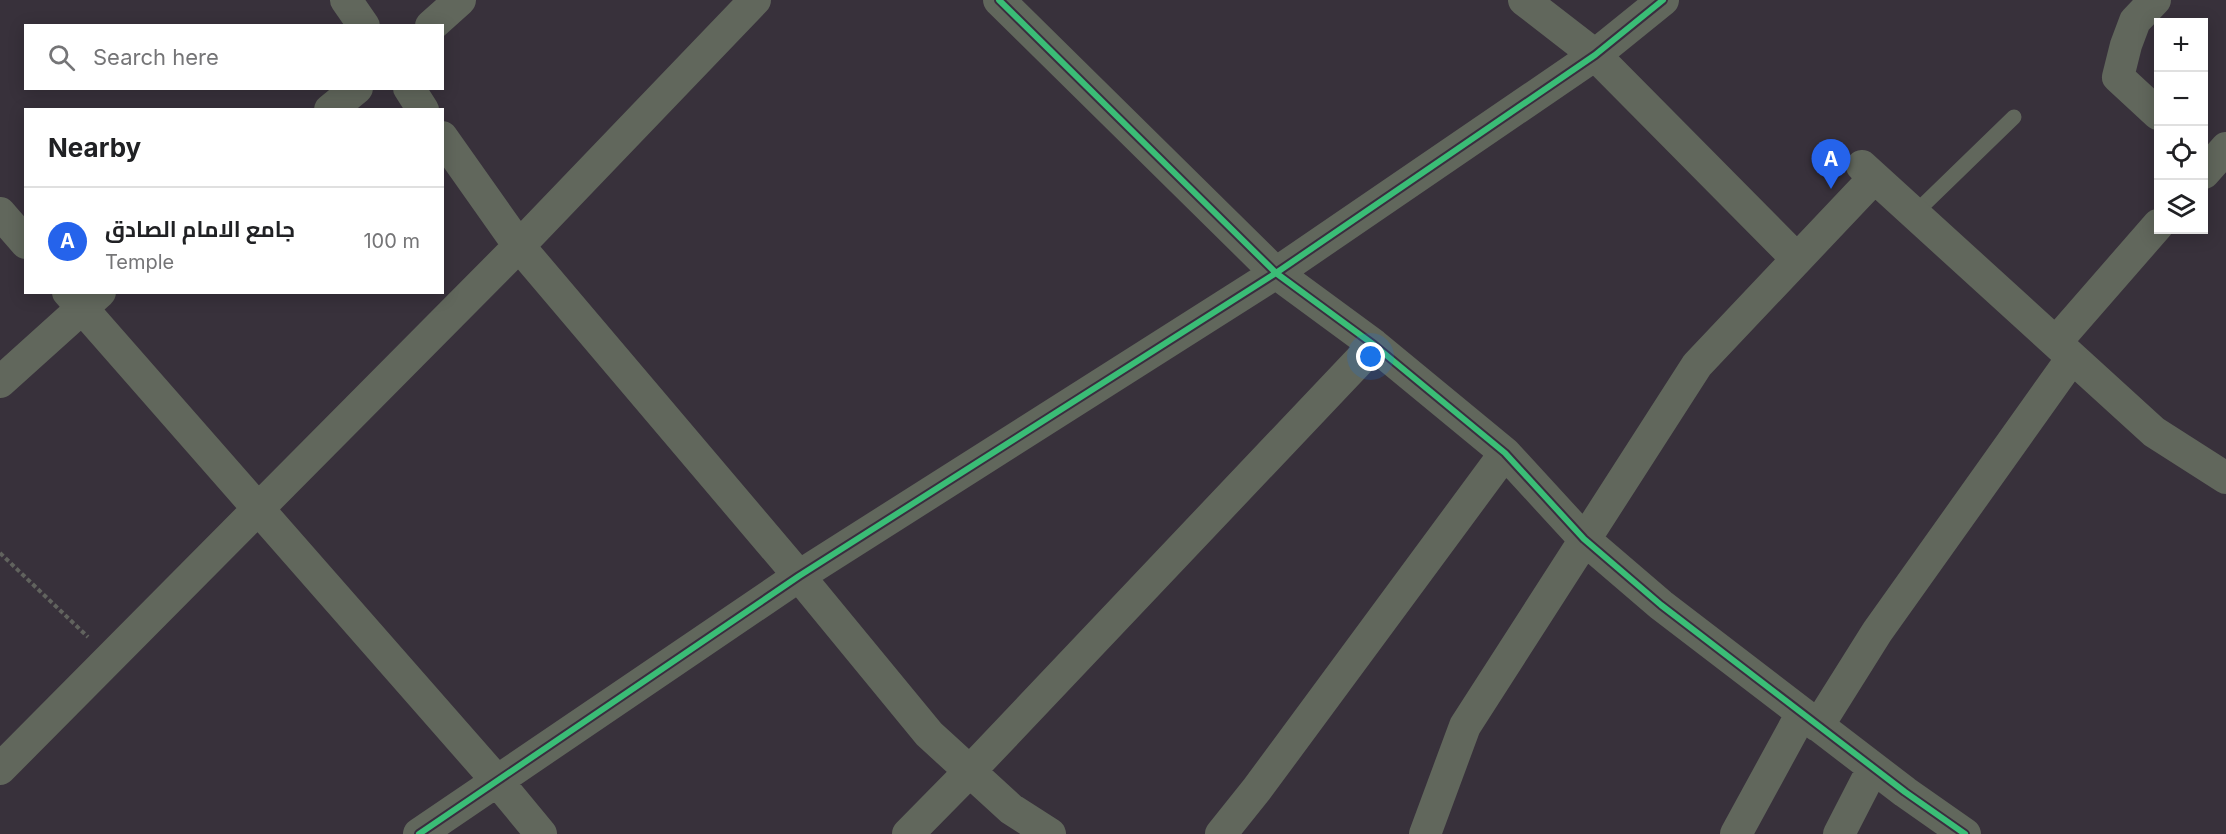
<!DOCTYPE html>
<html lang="en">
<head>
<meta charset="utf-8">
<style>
  :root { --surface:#fff; --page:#f6f6f6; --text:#202124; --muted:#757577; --line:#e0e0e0; --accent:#2563eb }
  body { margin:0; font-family:Inter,Cairo,sans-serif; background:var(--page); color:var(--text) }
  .controls { position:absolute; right:18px; top:18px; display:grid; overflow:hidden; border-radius:0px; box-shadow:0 3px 15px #0003 }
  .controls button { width:54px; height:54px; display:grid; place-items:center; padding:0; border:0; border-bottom:2px solid var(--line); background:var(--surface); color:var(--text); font:30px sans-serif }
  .you { position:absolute; left:1371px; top:357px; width:21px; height:21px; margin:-15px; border:4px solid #fff; border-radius:50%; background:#1a73e8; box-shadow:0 0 0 9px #1a73e833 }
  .badge { display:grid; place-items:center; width:39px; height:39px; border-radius:50%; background:var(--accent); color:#fff; font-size:20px; font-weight:700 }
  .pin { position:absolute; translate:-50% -50px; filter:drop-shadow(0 2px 3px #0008) }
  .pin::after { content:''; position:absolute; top:32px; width:21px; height:18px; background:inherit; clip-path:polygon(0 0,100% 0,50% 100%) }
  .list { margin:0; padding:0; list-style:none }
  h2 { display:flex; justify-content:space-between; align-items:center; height:78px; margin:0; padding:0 24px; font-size:26px }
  h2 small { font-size:20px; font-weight:400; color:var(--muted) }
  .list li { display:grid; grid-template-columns:39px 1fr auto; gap:18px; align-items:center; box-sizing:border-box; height:108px; padding:0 24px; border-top:2px solid var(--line) }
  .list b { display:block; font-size:22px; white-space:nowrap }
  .list p { margin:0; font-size:20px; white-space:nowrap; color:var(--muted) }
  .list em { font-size:20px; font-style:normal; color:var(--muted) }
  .icon { flex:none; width:33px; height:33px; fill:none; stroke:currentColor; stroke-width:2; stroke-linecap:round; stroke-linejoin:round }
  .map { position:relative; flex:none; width:2226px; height:834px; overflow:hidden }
  .search { position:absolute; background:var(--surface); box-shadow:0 3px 15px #0003; left:24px; top:24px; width:420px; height:66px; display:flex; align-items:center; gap:15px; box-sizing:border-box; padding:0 21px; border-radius:0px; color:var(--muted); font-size:22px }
  .panel { position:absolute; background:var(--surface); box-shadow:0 3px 15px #0003; left:24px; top:108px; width:420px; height:186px; border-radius:0px }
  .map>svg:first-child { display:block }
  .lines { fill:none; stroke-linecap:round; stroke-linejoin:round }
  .path { stroke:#61635e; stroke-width:4; stroke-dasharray:4.5 3; stroke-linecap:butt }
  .service { stroke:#61675c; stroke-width:15 }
  .minor { stroke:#61675c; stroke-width:32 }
  .cycleway-casing { stroke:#3a2d3f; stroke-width:10 }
  .cycleway { stroke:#3abd76; stroke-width:6 }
</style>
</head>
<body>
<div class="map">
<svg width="2226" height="834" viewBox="0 0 2226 834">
  <rect width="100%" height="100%" fill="#38313b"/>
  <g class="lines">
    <path class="path" d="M 0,553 L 88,637"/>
    <path class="service" d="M 1914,214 L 2014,117"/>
    <path class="minor" d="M 346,0 L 364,26
      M 999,0 L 1276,273 L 1374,345 L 1505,453 L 1584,539 L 1661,605 L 1905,792 L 1965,834
      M 1524,0 L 1595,55 L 1797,259
      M 2155,0 L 2135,21 L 2126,45 L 2118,77 L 2158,114
      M 431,26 L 460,0
      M 409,88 L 423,110
      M 330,110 L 357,88
      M 442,137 L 519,246 L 799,576 L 929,734 L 1011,809 L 1050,834
      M 1862,166 L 2154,432 L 2226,478
      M 2204,173 L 2226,148
      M 0,213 L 26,243
      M 68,292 L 498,782 L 541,834
      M 2056,342 L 2158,225
      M 0,382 L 100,292
      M 1818,726 L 1877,632 L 2072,358
      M 0,769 L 519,246 L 755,0
      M 419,834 L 799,576 L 1276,273 L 1595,55 L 1663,0
      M 908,834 L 970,771 L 1374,345
      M 1221,834 L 1257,789 L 1505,453
      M 1425,834 L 1465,726 L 1697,365 L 1874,178
      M 1736,834 L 1802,713
      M 1839,834 L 1873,768"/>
    <defs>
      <path id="cycleway" d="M 999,0 L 1276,273 L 1374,345 L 1505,453 L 1584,539 L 1661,605 L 1905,792 L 1965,834
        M 419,834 L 799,576 L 1276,273 L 1595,55 L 1663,0"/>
    </defs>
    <use href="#cycleway" class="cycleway-casing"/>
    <use href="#cycleway" class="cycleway"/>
  </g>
</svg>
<div class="controls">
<button>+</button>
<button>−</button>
<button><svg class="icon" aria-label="locate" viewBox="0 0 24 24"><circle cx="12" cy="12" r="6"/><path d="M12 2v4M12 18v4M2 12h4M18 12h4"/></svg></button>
<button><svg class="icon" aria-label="layers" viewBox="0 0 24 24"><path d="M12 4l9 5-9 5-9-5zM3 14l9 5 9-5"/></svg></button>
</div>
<div class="you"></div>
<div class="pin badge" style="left:1831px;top:189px">A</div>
<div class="search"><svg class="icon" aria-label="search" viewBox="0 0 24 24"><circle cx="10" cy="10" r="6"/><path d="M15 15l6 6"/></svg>Search here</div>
<section class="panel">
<h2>Nearby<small></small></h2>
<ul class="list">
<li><span class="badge">A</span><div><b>جامع الامام الصادق</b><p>Temple</p></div><em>100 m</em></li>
</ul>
</section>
</div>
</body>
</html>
